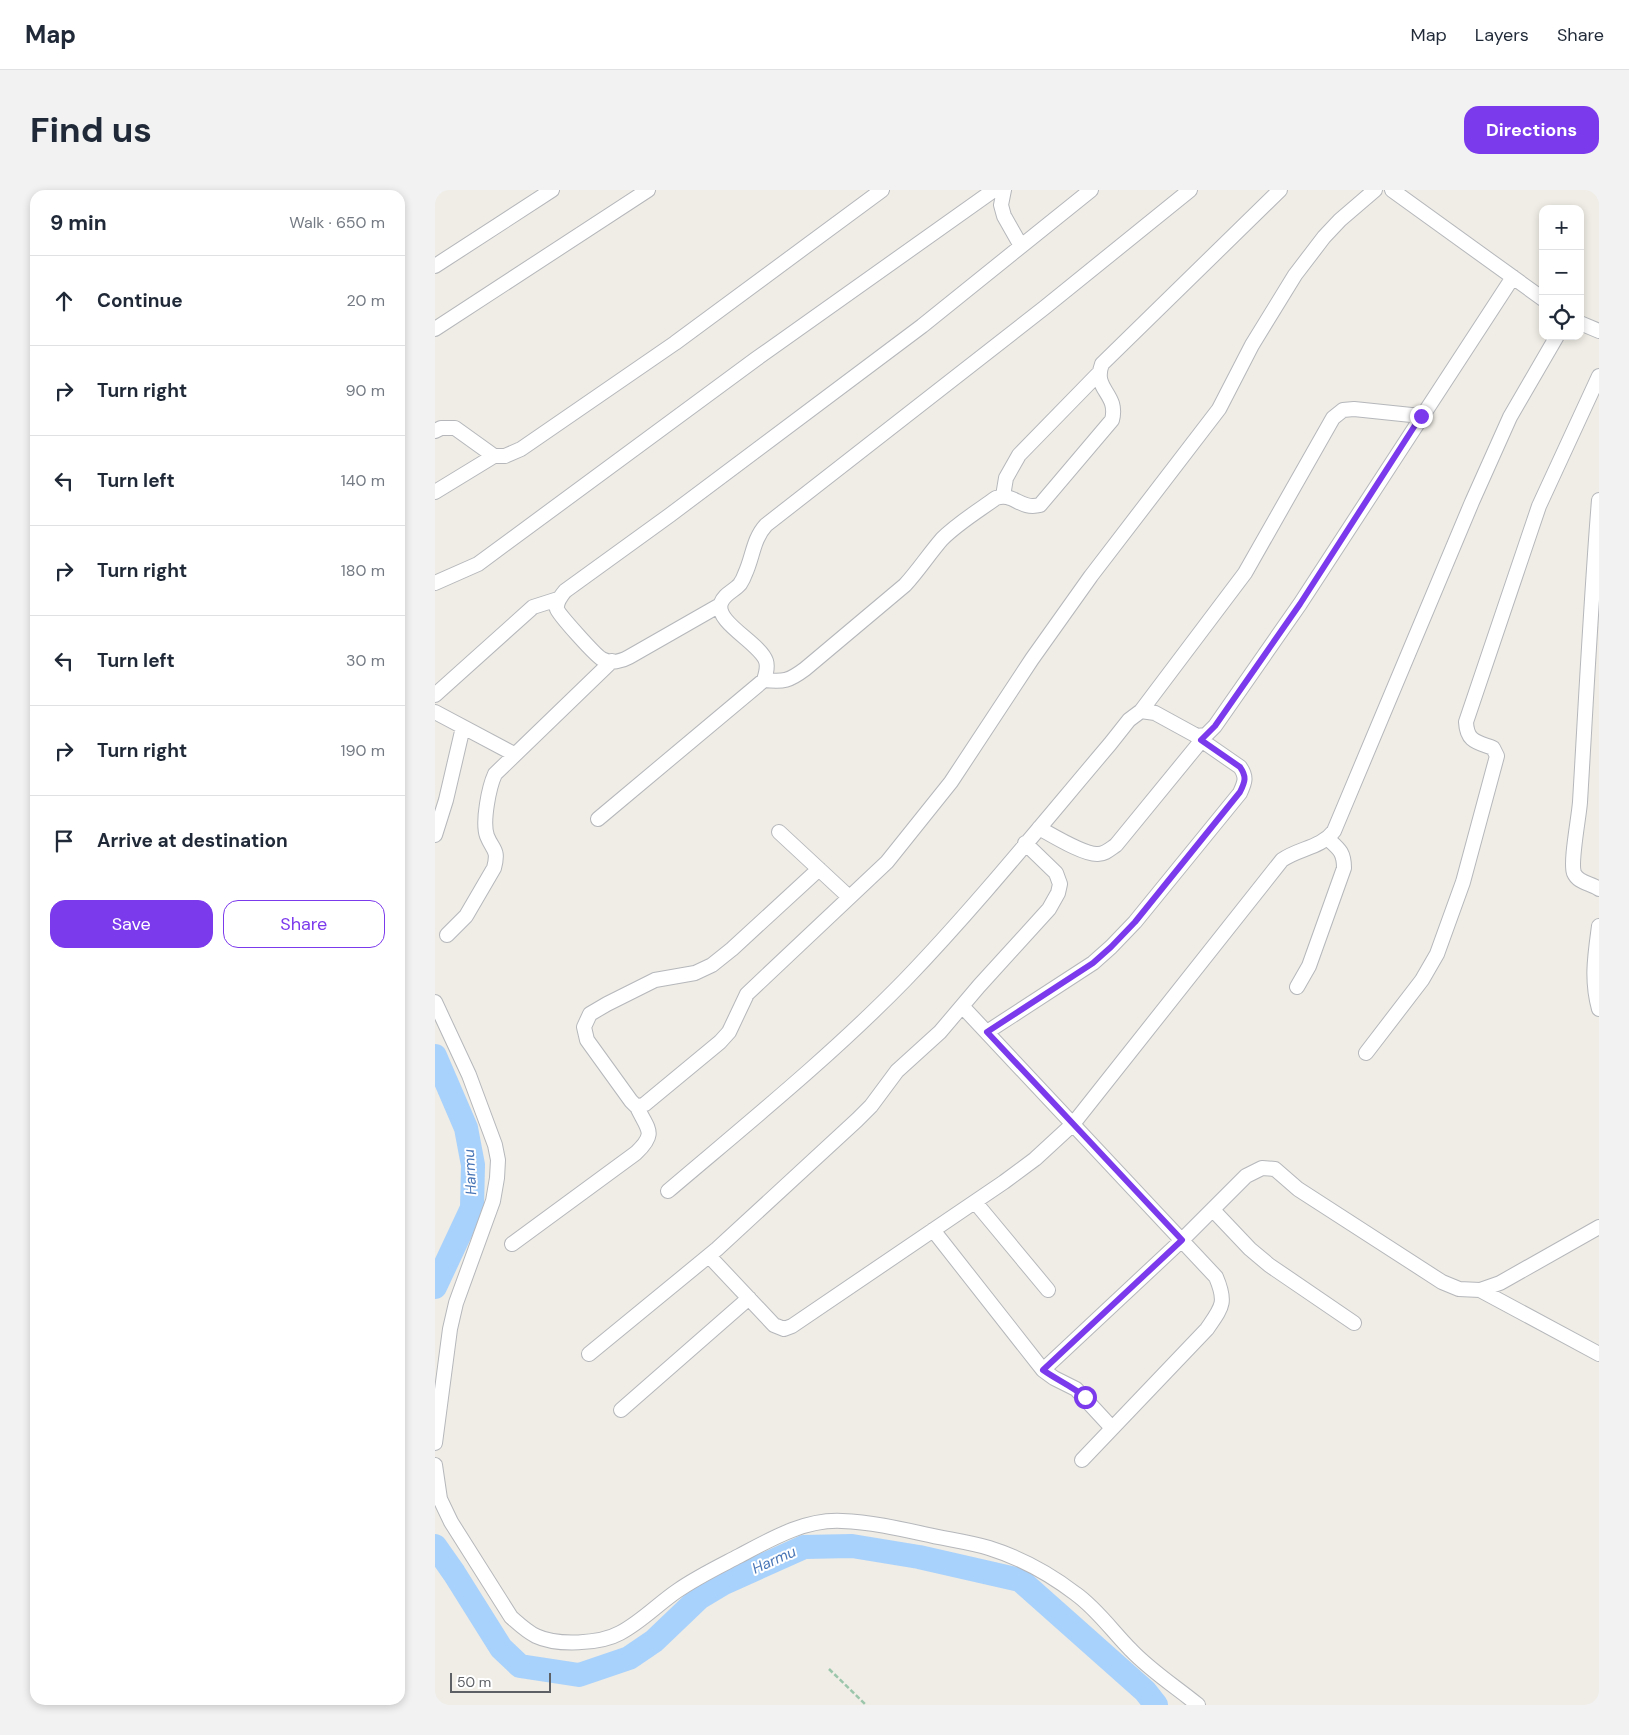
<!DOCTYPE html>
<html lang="en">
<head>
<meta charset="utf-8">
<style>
  :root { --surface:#fff; --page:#f2f2f3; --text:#1f2937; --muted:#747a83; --line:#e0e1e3; --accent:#7c3aed }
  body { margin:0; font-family:"DM Sans",sans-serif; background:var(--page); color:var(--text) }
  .controls { position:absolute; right:15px; top:15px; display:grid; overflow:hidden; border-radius:10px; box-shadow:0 2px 8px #0003 }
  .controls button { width:45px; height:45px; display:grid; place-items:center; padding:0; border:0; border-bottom:1px solid var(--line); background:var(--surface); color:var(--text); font:25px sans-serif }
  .scale { position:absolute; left:15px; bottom:12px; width:101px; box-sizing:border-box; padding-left:5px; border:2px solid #5d6065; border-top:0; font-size:14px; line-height:18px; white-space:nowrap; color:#5d6065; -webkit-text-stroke:4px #fff; paint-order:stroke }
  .stop { position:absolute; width:15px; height:15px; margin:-11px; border:4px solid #7c3aed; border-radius:50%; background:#fff }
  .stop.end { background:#7c3aed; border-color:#fff; box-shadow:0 1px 5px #0008 }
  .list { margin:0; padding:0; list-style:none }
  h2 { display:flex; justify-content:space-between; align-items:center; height:65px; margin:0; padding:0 20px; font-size:21px }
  h2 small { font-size:16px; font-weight:400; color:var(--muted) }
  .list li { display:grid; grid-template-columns:32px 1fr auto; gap:15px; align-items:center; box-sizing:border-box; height:90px; padding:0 20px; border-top:1px solid var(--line) }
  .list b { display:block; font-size:19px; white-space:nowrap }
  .list em { font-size:16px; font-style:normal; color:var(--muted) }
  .actions { display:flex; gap:10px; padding:15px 20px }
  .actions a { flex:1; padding:11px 0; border:1px solid var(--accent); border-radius:15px; text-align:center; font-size:18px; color:var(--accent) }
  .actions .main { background:var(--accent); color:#fff }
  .icon { flex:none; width:28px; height:28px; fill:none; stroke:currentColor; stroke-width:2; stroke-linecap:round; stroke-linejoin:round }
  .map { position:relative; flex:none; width:1164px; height:1515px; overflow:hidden; border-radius:15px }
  header { display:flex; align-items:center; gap:30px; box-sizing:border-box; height:70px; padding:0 25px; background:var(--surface); border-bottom:1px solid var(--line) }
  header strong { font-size:24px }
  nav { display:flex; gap:28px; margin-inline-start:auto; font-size:18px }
  .intro { display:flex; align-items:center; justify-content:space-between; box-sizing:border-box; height:120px; padding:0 30px }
  h1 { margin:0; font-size:35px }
  .button { padding:12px 22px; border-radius:15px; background:var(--accent); color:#fff; font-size:18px; font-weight:700 }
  main { display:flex; gap:30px; padding:0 30px }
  aside { flex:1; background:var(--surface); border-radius:15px; box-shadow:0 2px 8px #0003 }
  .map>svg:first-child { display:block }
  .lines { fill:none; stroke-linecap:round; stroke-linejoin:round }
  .river { stroke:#a8d1fc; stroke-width:24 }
  .street-casing { stroke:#b5b7bb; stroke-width:16 }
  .path { stroke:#9cc6ac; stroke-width:2.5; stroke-dasharray:5 2.5; stroke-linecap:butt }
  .street { stroke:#fff; stroke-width:14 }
  .route { stroke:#7c3aed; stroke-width:6 }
  .labels { text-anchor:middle; stroke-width:4; stroke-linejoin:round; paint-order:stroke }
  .water-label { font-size:15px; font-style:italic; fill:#4875b6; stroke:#fff }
</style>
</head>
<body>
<header>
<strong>Map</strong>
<nav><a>Map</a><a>Layers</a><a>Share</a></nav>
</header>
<div class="intro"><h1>Find us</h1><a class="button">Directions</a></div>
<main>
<aside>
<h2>9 min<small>Walk · 650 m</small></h2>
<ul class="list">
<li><svg class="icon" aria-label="ahead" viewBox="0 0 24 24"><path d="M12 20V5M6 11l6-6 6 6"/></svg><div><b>Continue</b></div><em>20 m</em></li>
<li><svg class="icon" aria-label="right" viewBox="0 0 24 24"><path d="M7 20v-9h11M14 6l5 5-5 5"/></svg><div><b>Turn right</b></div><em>90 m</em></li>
<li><svg class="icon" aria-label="left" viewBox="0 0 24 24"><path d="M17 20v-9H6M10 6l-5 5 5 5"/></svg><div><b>Turn left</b></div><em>140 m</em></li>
<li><svg class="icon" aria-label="right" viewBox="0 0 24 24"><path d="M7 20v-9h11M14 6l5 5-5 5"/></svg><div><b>Turn right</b></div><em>180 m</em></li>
<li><svg class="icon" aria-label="left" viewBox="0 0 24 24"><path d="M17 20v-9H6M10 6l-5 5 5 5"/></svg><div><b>Turn left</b></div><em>30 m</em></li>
<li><svg class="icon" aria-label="right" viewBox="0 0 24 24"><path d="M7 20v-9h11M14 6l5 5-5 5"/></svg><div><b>Turn right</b></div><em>190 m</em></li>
<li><svg class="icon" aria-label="arrive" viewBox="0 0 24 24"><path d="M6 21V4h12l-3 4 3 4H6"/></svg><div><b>Arrive at destination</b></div></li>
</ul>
<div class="actions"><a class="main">Save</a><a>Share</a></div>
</aside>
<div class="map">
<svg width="1164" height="1515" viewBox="0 0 1164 1515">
  <rect width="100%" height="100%" fill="#efede5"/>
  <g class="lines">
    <path class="river" d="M 0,866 L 31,938 L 38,975 L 37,1018 L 0,1097
      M 0,1356 L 19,1383 L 66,1458 L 85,1476 L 144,1485 L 194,1468 L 219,1451 L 264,1408 L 289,1393 L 369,1357 L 417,1356 L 484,1367 L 585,1390 L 710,1501 L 721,1515"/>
    <defs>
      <path id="street" d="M 569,0 L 566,15 L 569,26 L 586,56
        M 957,0 L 1108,109
        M 0,76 L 117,0
        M 1145,133 L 1164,141
        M 0,139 L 213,0
        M 0,241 L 6,238 L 20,238 L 59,266 L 70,266 L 86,259 L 240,153 L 447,0
        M 0,302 L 59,266
        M 568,306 L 571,288 L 584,265 L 664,183
        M 1164,310 C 1156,410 1151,511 1145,612 C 1144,627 1135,672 1139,683 C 1143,693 1156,693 1164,699
        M 0,393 L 43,374 L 321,169 L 559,0
        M 285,415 L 194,467 C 187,471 176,474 167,469 C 161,466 124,425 122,419 C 121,412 126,406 130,401 L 235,325 L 487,136 L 656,0
        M 329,490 C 349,492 354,491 370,479 L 470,395 C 483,381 494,364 507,349 C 523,333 543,321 561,308 C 579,302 584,320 605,315 L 677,230 C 684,203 657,200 667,174 L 845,0
        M 0,505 L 98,417 L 123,409
        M 706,521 L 810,383 L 898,228 L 908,220 L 919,219 L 986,226
        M 0,522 L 79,564
        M 163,629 L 329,490 C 331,484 333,477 331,471 C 325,453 279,432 286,413 C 289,404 299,401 305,394 C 307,391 309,387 310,384 C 318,367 318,349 331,335 L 609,118 L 755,0
        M 604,638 C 617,645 649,665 663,664 C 670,664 675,659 681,655 L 771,545
        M 344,642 L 414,707
        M 0,645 L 11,610 L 28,537
        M 384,679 L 297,759 L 277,775 L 260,783 L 220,790 L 172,814 L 155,824 L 149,837 L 152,850 L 196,911 L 202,917 L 210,914 L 285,852 L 294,842 L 312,804 L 452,672 L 516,592 L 597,469 L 656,386 L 784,219 L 817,155 L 860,85 L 889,47 L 905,30 L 940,0
        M 1164,736 C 1160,766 1156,790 1164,819
        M 12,745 L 31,726 L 59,678 C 64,659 58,661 52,646 C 47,632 54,597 60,584 L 177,471
        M 862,797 L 874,776 L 909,678 C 909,662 904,659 893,649
        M 0,812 L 34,885 L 60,955 L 63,970 L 62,988 L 58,1011 L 21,1113 L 15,1139 L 0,1253
        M 527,816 L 781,1087 C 792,1113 787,1117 772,1139 L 647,1270
        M 552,842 L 658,773 L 676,757 L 700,732 L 805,603 C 810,592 812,587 805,577 L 766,550
        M 931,863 L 987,790 L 1002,764 L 1028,692 L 1062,566 L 1058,558 C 1042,552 1032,552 1031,532 L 1104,316 L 1164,186
        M 233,1001 C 313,933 396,866 470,790 C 542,715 608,633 675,554 L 694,530 L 706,521 L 720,523 L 762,546 L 771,545 L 780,536 L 865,414 L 1078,87
        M 540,1012 L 613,1100
        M 778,1020 L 815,1059 L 834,1075 L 919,1133
        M 498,1040 L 608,1180 L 619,1188 L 641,1199 L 677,1238
        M 77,1054 L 201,963 C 222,943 213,940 202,917
        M 274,1066 L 339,1135 L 349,1139 L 357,1136 L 569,992 L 600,969 L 638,934 L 847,670 C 864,658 886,658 899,641 L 1037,312 L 1075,227 L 1122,146
        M 1045,1100 L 1164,1164
        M 154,1164 L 282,1059 L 422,930 L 436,916 L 462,881 L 505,842 L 544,796 L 614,719 L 623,703 L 625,694 L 621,683 L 590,653
        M 608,1180 L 747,1050 L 811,986 L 827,978 L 840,979 L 863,999 L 1007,1092 L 1024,1099 L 1045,1100 L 1065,1093 L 1164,1037
        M 186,1220 L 314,1108
        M 0,1275 L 5,1309 L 16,1332 L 76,1427 C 84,1434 91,1441 101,1446 C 122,1456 165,1454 185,1443 C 206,1432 223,1414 242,1401 C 262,1387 283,1377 304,1366 C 336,1349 370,1329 407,1331 C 435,1332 462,1338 489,1344 C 510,1349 534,1352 554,1358 C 586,1368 615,1384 641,1404 C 662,1419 678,1442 696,1460 C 716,1481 741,1497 763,1515"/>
    </defs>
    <use href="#street" class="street-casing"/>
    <path class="path" d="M 394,1479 L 431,1515"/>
    <use href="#street" class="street"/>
  </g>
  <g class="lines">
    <path class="route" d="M 650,1207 C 637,1196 622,1190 608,1180 L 747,1050 L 552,842 L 658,773 L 676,757 L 700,732 L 805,602 C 810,592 812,587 805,577 L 766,550 L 780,536 L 865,414 L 986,226"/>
  </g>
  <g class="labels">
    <g class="water-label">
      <text transform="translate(35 982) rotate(-93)" y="5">Harmu</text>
      <text transform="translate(339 1370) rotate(-24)" y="5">Harmu</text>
    </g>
  </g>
</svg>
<div class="controls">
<button>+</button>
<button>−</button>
<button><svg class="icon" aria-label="locate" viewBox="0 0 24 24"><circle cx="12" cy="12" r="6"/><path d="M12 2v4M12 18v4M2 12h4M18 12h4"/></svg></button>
</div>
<div class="scale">50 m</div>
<div class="stop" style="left:650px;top:1207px"></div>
<div class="stop end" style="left:986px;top:226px"></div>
</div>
</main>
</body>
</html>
